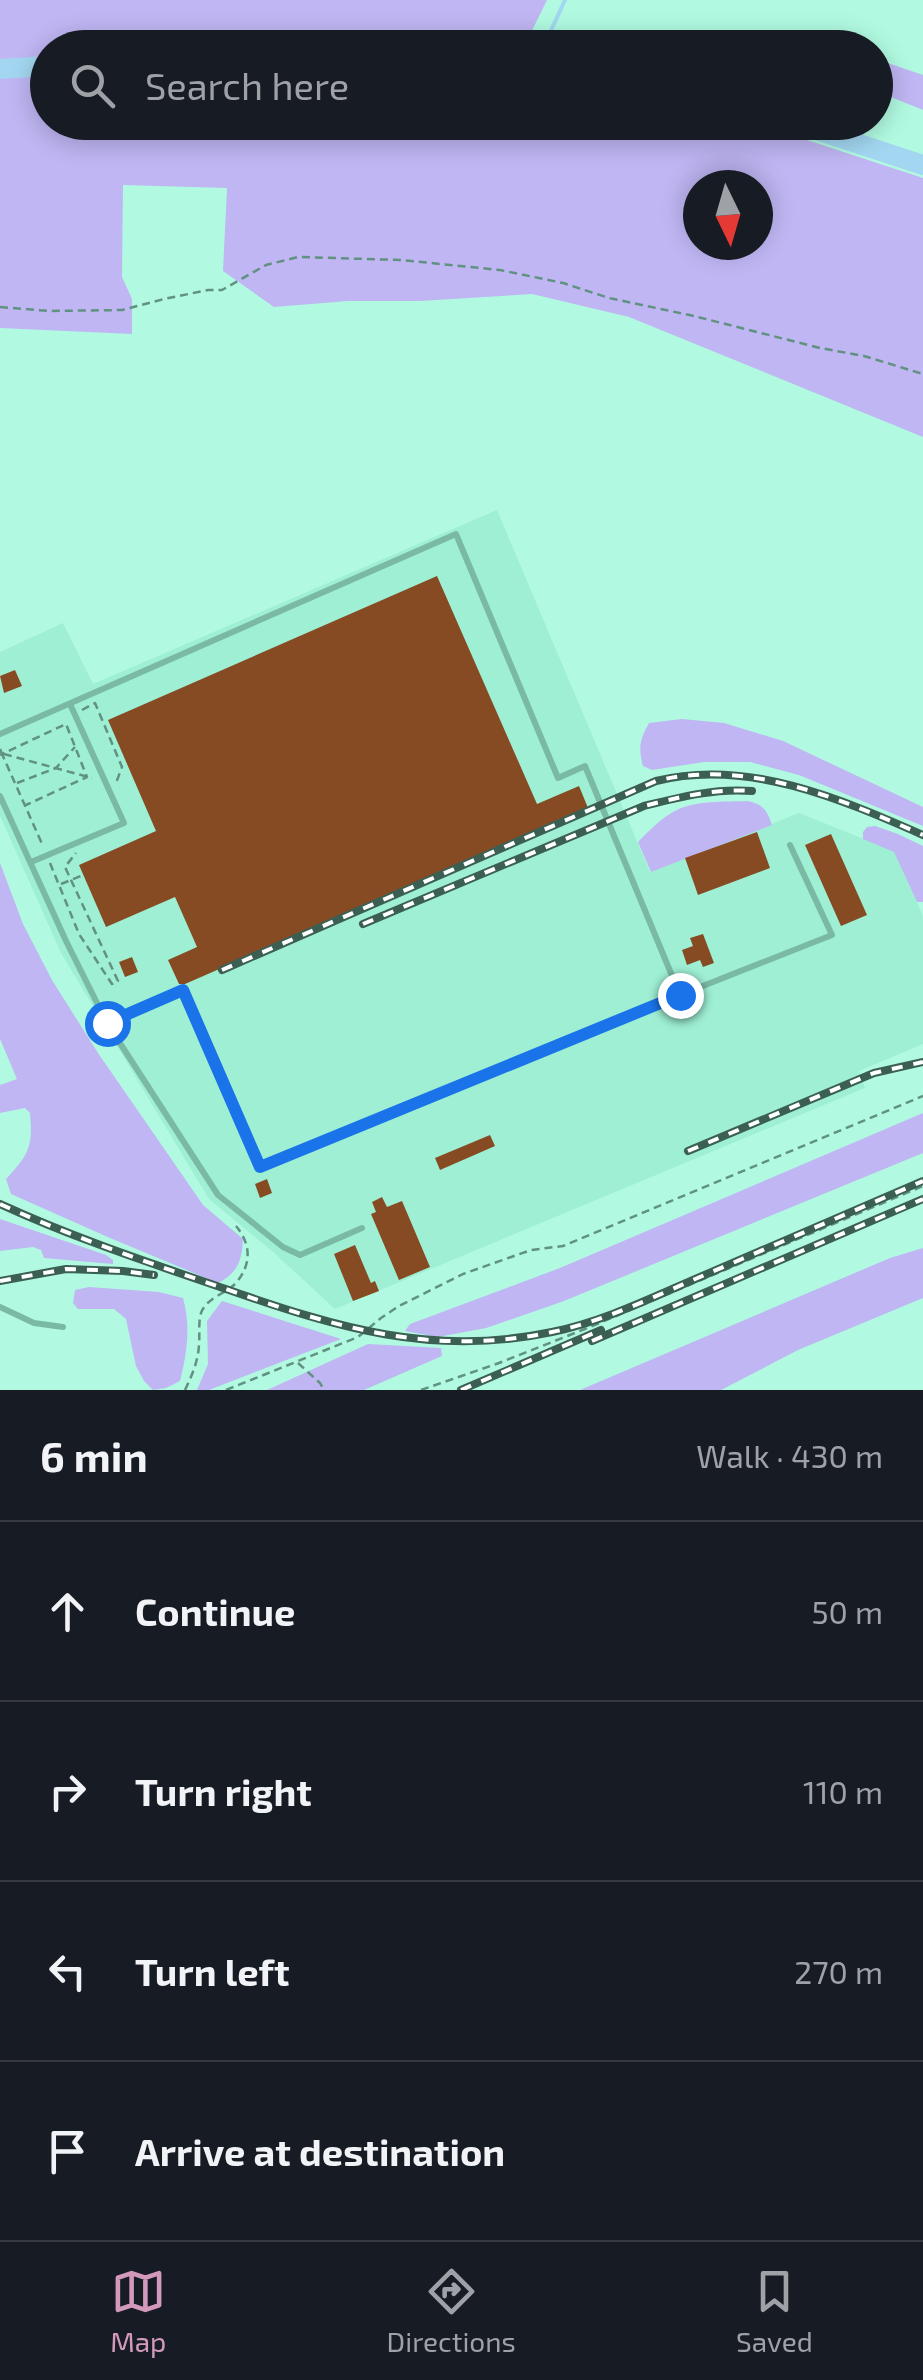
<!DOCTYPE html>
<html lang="en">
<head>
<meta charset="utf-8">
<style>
  :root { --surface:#171b24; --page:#242831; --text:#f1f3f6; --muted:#9ea1a6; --line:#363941; --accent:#d399bc }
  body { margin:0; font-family:"Exo 2",sans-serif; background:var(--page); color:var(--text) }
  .compass { position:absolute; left:683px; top:170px; width:90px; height:90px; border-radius:50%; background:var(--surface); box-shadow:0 5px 25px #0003; rotate:175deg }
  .stop { position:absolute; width:30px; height:30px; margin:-22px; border:8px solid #1a73e8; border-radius:50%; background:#fff }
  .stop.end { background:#1a73e8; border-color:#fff; box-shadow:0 2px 10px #0008 }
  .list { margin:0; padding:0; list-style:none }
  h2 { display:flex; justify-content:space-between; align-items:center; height:130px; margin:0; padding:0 40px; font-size:42px }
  h2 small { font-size:32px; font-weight:400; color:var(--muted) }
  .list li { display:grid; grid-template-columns:65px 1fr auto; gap:30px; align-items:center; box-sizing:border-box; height:180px; padding:0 40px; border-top:2px solid var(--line) }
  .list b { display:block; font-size:38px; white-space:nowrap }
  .list em { font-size:32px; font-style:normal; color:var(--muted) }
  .icon { flex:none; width:55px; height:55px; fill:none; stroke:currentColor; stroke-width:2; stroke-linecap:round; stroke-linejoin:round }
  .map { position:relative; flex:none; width:923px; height:1390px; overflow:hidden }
  .search { position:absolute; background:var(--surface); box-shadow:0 5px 25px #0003; left:30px; right:30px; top:30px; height:110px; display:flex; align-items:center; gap:25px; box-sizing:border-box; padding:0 35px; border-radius:55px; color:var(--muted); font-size:38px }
  .sheet { height:850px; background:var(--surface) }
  nav { display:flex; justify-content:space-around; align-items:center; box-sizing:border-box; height:140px; border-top:2px solid var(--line); background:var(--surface); font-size:28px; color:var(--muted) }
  nav a { display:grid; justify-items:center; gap:5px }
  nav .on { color:var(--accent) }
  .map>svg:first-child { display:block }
  .built { fill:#9eefd4 }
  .green { fill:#bfb6f3; fill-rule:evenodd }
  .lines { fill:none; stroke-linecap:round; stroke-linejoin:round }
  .stream { stroke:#a3d7f1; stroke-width:4 }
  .river { stroke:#a3d7f1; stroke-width:20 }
  .building { fill:#874b24 }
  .path { stroke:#619181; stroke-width:2.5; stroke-dasharray:8 5; stroke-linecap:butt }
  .lane { stroke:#7ab9a3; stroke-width:6 }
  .rail-casing { stroke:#3b6053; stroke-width:8 }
  .rail { stroke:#fff; stroke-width:4; stroke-dasharray:11; stroke-linecap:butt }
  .route { stroke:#1a73e8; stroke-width:12 }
</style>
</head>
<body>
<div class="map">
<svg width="923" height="1390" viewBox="0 0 923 1390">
  <rect width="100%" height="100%" fill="#b1fae1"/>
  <path class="built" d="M 497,510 L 650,872 L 799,813 L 894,851 L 923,916 L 923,1044 L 859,1071 L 865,1088 L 335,1309 L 273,1252 L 209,1199 L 61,953 L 0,816 L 0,652 L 63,623 L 93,684 Z"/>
  <path class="green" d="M 0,0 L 547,0 L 524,47 L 48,48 L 48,122 L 755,123 L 923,178 L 923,437 L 629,317 L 532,294 L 420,301 L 348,301 L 274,307 L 223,271 L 227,188 L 123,185 L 122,277 L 132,299 L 132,334 L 0,328 ZM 698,185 L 758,185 L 758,245 L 698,245 Z
    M 876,59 L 923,75 L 923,110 L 876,91 Z
    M 682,719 L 724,723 L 783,741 L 923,807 L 923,826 L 799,775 L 750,762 L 704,762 L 652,770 L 643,766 C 638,748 640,739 649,723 Z
    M 747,801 C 763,804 767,810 772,825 L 651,872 L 638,842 C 649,831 661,818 675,811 C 695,800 725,802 747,801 Z
    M 875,826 L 898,834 L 923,846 L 923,902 L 917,902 L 894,852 L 863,839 L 863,832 L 867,827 Z
    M 0,863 L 23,924 L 52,980 L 98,1053 L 203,1205 L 243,1239 C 242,1260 238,1273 218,1283 L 110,1238 L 11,1194 L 6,1179 C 29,1154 33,1147 30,1113 L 25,1108 L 0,1113 L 0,1085 L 17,1079 L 0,1039 Z
    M 923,1113 L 923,1153 L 564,1301 L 486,1328 L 438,1337 L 405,1331 L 410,1324 L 560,1268 Z
    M 0,1219 L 106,1255 L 113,1260 L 113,1264 L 44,1258 L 41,1250 L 33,1247 L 0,1251 Z
    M 923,1248 L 923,1298 L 798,1350 L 721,1390 L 580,1390 L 890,1258 Z
    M 89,1287 L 159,1292 L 183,1298 C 191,1326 187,1353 180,1381 L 166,1388 L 153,1390 L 144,1381 L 136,1366 L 126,1319 L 114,1309 L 78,1309 L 73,1303 L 75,1290 Z
    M 222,1301 L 341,1339 L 209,1390 L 197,1390 L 208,1364 L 207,1321 Z
    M 368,1344 L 441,1348 L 442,1356 L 364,1390 L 267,1390 Z"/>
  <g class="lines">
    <path class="stream" d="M 543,48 L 565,0"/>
    <path class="river" d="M 0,69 L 48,66
      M 792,122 L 923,165"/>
  </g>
  <path class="building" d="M 437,576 L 537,804 L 579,786 L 588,808 L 185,984 L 179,984 L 168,960 L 197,947 L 175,897 L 106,927 L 79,865 L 156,831 L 108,720 Z
    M 15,670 L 22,686 L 4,693 L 0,676 Z
    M 757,832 L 770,868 L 698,895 L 685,858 Z
    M 831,834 L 867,915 L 841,926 L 805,845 Z
    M 703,934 L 714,963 L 703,967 L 700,960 L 687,965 L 682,950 L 693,946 L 690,938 Z
    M 132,957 L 138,972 L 125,977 L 119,962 Z
    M 490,1135 L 495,1146 L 440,1170 L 435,1158 Z
    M 267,1179 L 272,1193 L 260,1198 L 255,1184 Z
    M 382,1197 L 387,1207 L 402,1201 L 430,1267 L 399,1280 L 371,1214 L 376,1212 L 372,1202 Z
    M 355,1245 L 371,1283 L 375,1281 L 379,1291 L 353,1301 L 334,1254 Z"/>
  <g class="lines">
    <path class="path" d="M 0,307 L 49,311 L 122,310 L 164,299 L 208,290 L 222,290 L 266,265 L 298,257 L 401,260 L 500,270 L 563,283 L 609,298 L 694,316 L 820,348 L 864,356 L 923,374
      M 82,710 L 95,703 L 122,767 L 116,783
      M 0,749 L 2,754 L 66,724 L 87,777 L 26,805
      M 4,754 L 92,778
      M 0,755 L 2,754 L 43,846
      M 17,783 L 56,768 L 75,747
      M 50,863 L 79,934 L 112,984 L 118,981 L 65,867 L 76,853
      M 61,884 L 83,875
      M 298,1363 L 320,1383 L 324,1390
      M 185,1390 C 192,1375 198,1362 199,1345 C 200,1334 198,1324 201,1313 C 207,1297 226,1294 236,1283 C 252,1264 251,1244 236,1226
      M 226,1390 L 358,1337 L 381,1318 L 399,1306 L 463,1274 L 531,1250 L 563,1246 L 923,1096
      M 421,1390 L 499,1363 L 590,1327 L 923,1186"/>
    <path class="lane" d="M 0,734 L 456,534 L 558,778 L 585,766 L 680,995
      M 0,796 L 66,941 L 107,1023 L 183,990 L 260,1167 L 680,995 L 832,935 L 790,845
      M 31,862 L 124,823 L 70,704
      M 107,1023 L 218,1195 L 283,1247 L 300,1255 L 362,1228
      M 0,1307 L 34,1323 L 63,1327"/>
    <defs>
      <path id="rail" d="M 363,924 L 644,806 C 680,797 715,788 752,791
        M 222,970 L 656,781 C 747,758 841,799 923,835
        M 688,1151 L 874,1073 L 923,1062
        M 0,1204 C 74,1238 150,1263 226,1289 C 338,1328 433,1357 552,1332 C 606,1321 657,1295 707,1274 C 779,1243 851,1212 923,1181
        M 0,1281 L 66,1269 L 123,1271 L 154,1275
        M 592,1341 L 923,1199
        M 461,1390 L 601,1330"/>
    </defs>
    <use href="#rail" class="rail-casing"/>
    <use href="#rail" class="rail"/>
  </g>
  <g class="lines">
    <path class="route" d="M 107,1023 L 183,990 L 260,1167 L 680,995"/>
  </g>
</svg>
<svg class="compass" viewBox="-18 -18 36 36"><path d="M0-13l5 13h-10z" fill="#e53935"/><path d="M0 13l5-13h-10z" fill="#9ea1a6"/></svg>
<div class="stop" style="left:107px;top:1023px"></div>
<div class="stop end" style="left:680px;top:995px"></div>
<div class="search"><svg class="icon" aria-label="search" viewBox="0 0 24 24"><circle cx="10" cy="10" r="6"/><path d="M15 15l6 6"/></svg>Search here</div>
</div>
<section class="sheet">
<h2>6 min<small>Walk · 430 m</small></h2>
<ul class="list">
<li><svg class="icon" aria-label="ahead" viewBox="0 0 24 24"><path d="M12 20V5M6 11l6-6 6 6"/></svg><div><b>Continue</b></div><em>50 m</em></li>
<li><svg class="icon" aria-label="right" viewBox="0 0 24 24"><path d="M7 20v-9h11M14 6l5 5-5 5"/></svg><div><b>Turn right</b></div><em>110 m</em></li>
<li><svg class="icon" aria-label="left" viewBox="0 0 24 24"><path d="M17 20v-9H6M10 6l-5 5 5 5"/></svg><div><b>Turn left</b></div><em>270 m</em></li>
<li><svg class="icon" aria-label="arrive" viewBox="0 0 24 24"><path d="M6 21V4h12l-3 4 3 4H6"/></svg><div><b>Arrive at destination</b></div></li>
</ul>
</section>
<nav>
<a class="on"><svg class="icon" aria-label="map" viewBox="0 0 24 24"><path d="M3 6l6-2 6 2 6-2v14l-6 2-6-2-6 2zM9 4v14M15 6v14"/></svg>Map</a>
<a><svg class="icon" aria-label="directions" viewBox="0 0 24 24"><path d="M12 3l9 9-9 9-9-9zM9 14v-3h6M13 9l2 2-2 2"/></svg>Directions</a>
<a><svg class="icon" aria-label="saved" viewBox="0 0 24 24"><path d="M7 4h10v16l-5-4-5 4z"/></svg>Saved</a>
</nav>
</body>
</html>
